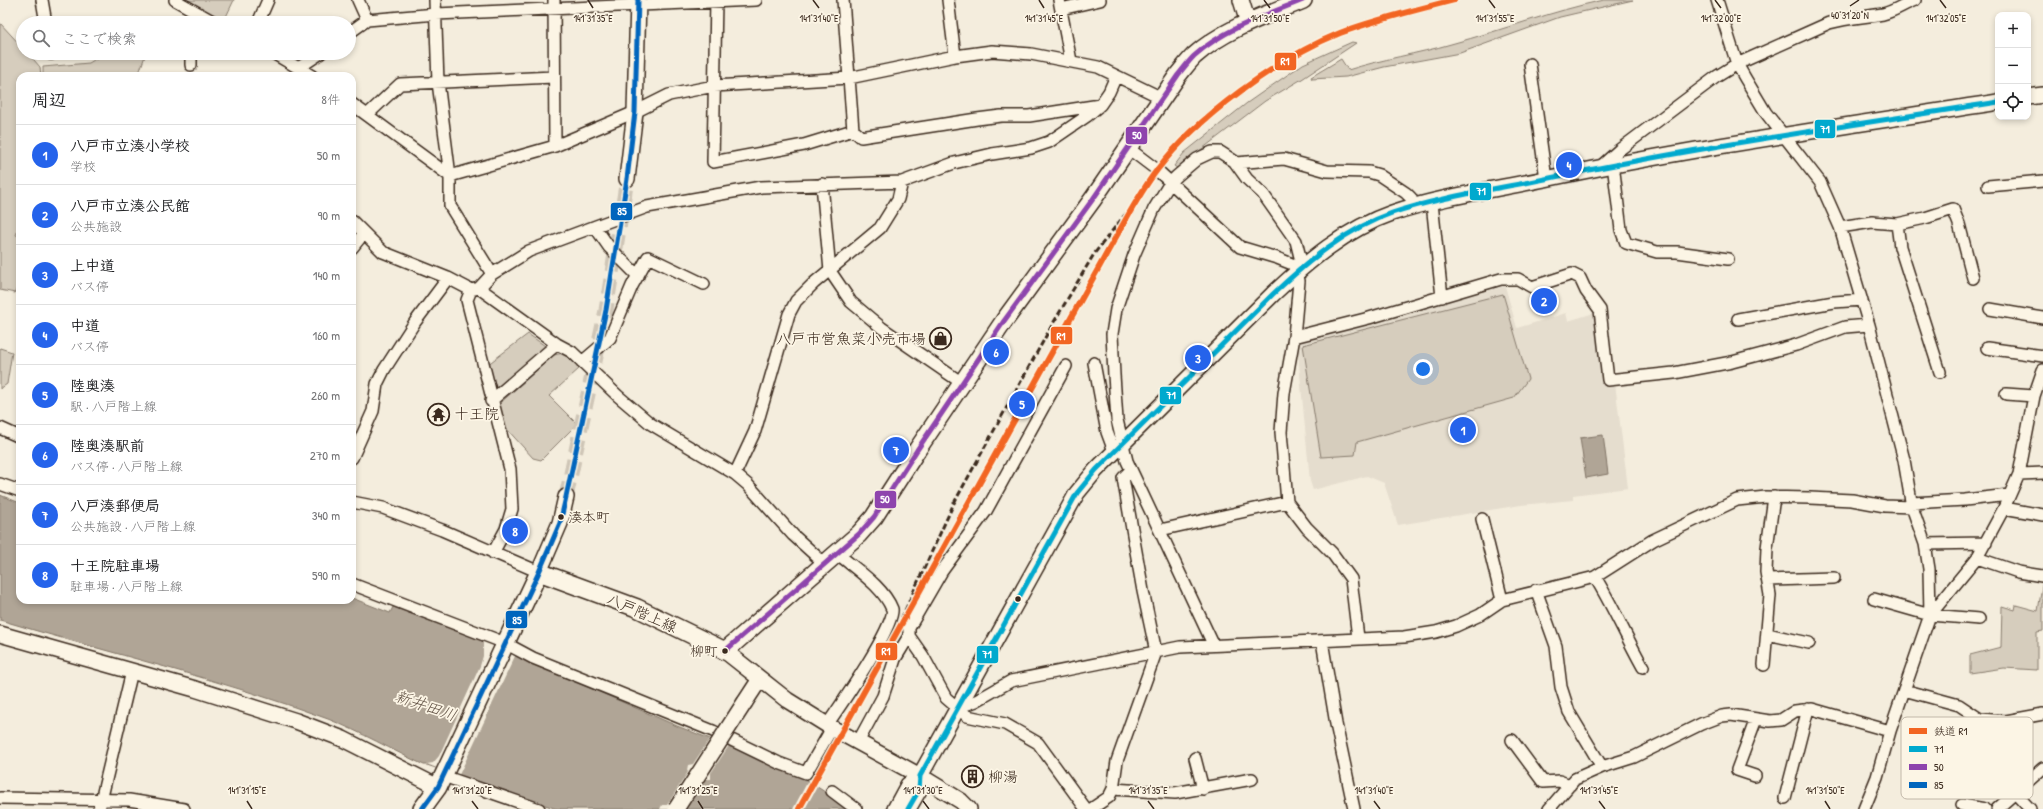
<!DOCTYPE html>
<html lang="ja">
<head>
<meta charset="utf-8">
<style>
  :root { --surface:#fff; --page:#f2f2f2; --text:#202124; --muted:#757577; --line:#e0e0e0; --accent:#2563eb }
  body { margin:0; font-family:"Patrick Hand","Klee One",sans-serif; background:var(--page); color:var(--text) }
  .controls { position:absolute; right:12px; top:12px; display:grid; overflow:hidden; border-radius:8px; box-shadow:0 2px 6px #0003 }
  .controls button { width:36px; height:36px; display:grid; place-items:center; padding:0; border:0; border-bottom:1px solid var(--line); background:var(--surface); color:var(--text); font:20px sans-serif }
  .you { position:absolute; left:1423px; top:369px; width:14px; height:14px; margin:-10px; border:3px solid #fff; border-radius:50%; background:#1a73e8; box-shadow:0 0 0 6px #1a73e833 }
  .badge { display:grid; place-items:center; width:26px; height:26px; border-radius:50%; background:var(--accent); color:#fff; font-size:13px; font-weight:700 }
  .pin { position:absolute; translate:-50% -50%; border:2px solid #fff; box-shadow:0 1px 4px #0006 }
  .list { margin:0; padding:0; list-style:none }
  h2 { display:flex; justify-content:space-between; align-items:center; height:52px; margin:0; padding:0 16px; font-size:17px }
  h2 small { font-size:13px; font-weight:400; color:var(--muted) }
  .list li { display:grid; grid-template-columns:26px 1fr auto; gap:12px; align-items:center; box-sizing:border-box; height:60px; padding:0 16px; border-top:1px solid var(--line) }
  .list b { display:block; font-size:15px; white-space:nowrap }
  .list p { margin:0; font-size:13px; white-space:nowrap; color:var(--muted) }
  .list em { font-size:13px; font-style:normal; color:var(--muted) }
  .icon { flex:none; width:22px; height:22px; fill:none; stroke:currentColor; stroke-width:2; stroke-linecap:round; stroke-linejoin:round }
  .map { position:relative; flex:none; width:2043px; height:809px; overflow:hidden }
  .search { position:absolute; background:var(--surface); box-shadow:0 2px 6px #0003; left:16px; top:16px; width:340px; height:44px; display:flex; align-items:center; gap:10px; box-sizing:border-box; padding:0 14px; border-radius:22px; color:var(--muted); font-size:15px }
  .panel { position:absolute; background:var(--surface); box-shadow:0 2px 6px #0003; left:16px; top:72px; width:340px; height:532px; border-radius:12px }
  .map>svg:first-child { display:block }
  .built { fill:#e5ddce }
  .green { fill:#d6cdbd; stroke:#887c6e }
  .water { fill:#b0a596; stroke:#817466 }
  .pier { fill:#f4eddd }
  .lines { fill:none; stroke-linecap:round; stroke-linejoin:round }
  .secondary-tunnel { stroke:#cfc6b7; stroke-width:15; stroke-dasharray:15 8; stroke-linecap:butt }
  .street-casing { stroke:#3b2a1e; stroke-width:14 }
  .secondary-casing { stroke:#3b2a1e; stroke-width:18 }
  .primary-casing { stroke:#3b2a1e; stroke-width:20 }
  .street { stroke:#fcf5e5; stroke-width:11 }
  .secondary { stroke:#fcf5e5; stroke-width:15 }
  .primary { stroke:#fcf5e5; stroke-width:17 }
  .rail { stroke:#3b2a1e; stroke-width:3; stroke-dasharray:6 3; stroke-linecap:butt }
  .secondary-bridge-casing { stroke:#3b2a1e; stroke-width:18; stroke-linecap:butt }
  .secondary-bridge { stroke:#fcf5e5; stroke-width:15 }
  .bus-1-casing { stroke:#fcf5e5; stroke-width:8 }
  .bus-2-casing { stroke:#fcf5e5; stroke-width:8 }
  .bus-3-casing { stroke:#fcf5e5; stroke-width:8 }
  .bus-1 { stroke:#00a9ce; stroke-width:5 }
  .bus-2 { stroke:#8e44ad; stroke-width:5 }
  .bus-3 { stroke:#0065bd; stroke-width:5 }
  .rail-1-casing { stroke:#fcf5e5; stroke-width:9 }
  .rail-1 { stroke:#f26522; stroke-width:6 }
  .ticks { fill:none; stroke:#3b2a1e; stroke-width:1.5 }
  .bus-dot { fill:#3b2a1e; stroke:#fcf5e5; stroke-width:1.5 }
  .labels { text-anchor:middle; stroke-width:3.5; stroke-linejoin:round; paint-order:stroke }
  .bus-label { font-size:14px; fill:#3b2a1e; stroke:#fcf5e5; text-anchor:start }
  .poi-label { font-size:15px; fill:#3b2a1e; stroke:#fcf5e5; text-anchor:start }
  .street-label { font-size:15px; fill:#3b2a1e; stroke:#fcf5e5 }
  .water-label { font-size:16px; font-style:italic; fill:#645548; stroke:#fcf5e5 }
  .key { fill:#fcf5e5; stroke:#c2b8a9; stroke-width:1 }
  .key-label { font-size:11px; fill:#3b2a1e }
  .ticks-label { font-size:10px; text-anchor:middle; fill:#3b2a1e; stroke:#fcf5e5; stroke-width:3.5; stroke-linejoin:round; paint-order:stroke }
  .line-badge { stroke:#fcf5e5; stroke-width:1.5 }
  .badge-label { font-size:11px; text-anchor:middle; font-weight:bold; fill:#fff }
</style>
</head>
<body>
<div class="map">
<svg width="2043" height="809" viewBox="0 0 2043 809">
  <rect width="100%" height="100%" fill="#f4eddd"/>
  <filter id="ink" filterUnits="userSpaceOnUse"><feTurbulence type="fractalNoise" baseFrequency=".025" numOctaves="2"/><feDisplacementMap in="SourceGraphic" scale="8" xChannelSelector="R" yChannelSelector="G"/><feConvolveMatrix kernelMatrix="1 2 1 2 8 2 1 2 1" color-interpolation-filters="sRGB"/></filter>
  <g filter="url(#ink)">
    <path class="built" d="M 1505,286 L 1517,328 L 1566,313 L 1568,321 L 1594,313 L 1604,384 L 1615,383 L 1628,488 L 1573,495 L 1573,500 L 1521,505 L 1398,525 L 1384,483 L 1367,476 L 1313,490 L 1310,481 L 1297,343 Z"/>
    <path class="green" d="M 185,0 L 234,0 L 224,21 Z
      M 1604,0 L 1633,0 L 1560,17 L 1460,53 L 1384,67 L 1346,77 L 1312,79 L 1311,77 L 1341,59 L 1348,70 C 1382,59 1417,54 1451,44 C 1503,30 1552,11 1604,0 Z
      M 0,23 L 23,48 L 23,53 L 28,53 L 40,67 L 41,76 L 20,76 L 20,225 L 16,235 L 20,237 L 20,279 L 15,293 L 0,290 Z
      M 1352,42 L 1356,43 L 1302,79 L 1265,101 L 1177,168 L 1174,166 L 1184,153 L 1247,103 L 1303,64 Z
      M 115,53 L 135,56 L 146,53 L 138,76 L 43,76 L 43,67 L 89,63 L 104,54 Z
      M 1503,294 L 1528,379 L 1514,398 L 1357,442 L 1355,455 L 1321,457 L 1303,345 Z
      M 528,334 L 548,348 L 494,394 L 487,365 Z
      M 0,348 L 12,352 L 7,384 L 0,389 Z
      M 563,353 L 580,368 L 549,396 L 577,424 L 541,460 L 533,458 L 505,427 L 499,404 L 554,355 Z
      M 2043,580 L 2043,631 L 2037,632 L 2037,670 L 2004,668 L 1970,673 L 1970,655 L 2001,647 L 2002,606 L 2015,610 L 2016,605 L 2038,611 Z"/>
    <path class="water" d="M 1603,435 L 1608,474 L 1586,478 L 1580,438 Z
      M 0,495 L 20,503 L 20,600 L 352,600 L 352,598 L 390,613 L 393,607 L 478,639 L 677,726 L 746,753 L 803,778 L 852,809 L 557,809 L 427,765 L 424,765 C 392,750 361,732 328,719 C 221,679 109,653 0,620 Z"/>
    <path class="pier" d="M 483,640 L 516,654 L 458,777 L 427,764 L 433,763 L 439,756 L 480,666 L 483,656 Z
      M 711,737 L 730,744 L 711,773 L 711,779 L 706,779 L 687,809 L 660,809 L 662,805 L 667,805 L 688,772 L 687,770 L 688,765 L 693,764 Z
      M 809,779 L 818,785 L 805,809 L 793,809 Z"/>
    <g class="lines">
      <path class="secondary-tunnel" d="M 566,497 L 606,310 L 627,179"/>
      <defs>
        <path id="street" d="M 42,0 L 46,23
          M 175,0 L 216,23
          M 358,0 L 367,20
          M 435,0 L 438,82 L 450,176 L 450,206 L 492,274
          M 554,0 L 555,146
          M 716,0 L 713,162 L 804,145 L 853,130
          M 843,0 L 853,130 L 861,137 L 977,119 L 1001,116 L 1029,116 L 1100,105 L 1109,92 L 1116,76
          M 948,0 L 955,56
          M 1059,0 L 1071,61
          M 1717,0 L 1737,64 L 1745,78 L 1766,113 L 1820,182 L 1840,227 L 1869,325 L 1904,460 L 1912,507
          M 1061,9 L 1100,0
          M 194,23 L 200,14
          M 258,23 L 268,0
          M 349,33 L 367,20 L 436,14 L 756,0
          M 51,53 L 51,54
          M 273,53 L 312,76
          M 1530,64 L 1546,179
          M 191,65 L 191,53
          M 300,67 L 321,53
          M 352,104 L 450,176
          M 367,115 L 400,84 L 554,77
          M 1128,148 L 1157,170 L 1240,247 L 1277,258 L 1292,264 L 1297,270 L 1299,281 L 1294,337 L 1284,393 L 1281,432 L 1287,502 L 1307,528 L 1332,553 L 1351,579 L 1358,638
          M 1236,163 L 1284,159 L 1327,171 L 1369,172 L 1379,175 L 1406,193 L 1411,198 L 1413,208
          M 1613,164 L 1621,230 L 1626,243 L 1657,252 L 1677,252 L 1728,259
          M 1600,167 L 1619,150 L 1716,77 L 1737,64 L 1829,23 C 1847,18 1865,17 1883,14 C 1895,11 1904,4 1915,0
          M 450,176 L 555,146 L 635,112 L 669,95 L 714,86 L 849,78 L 955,56 L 992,51 L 1031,54 L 1098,67 L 1162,98
          M 822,184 L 830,271 L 851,302 L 882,328 L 962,383
          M 1988,186 L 2043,181
          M 1432,203 L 1442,297
          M 352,221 L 383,252 L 448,278 L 471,290 L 479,288 L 557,344 L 572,352 L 618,396 L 651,424 L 735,474 L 748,485 L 793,535 L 825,564
          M 1897,224 L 1900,247 L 1940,372
          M 595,227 L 609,247 L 638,276
          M 1840,227 L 1872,222 L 1897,224 L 1925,218 L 1953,209 L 1959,224 L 1973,278
          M 352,248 L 364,233
          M 479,288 L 492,274 L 529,251 L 647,207 L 761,187 L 902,182 L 954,163 L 992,154 L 1031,148 L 1049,142 L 1087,116 L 1100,105
          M 471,290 L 467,300 L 510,469 L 512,509 L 506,529 L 493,553
          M 1990,309 L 2043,318
          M 1738,319 L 1834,302 L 1862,300
          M 1294,337 L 1369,318 L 1501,279 L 1518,279 L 1532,287 L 1572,274 L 1580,278 L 1586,291 L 1600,310 L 1608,380 L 1674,373 L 1732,362 L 1796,345 L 1845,327 L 1869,325
          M 1987,348 L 2043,356
          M 582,362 L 610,338 L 632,286 L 648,257 L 704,284
          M 1094,363 L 1107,432 L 1114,451
          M 1066,366 L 986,511 L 942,571 L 909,628 L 909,636 L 923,656 L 946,698 L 967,716 L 1005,724 L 1038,743 L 1086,809
          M 2006,394 L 2034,396
          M 491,401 L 557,344
          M 0,428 L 20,437
          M 352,458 L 373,411 L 377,384 L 384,370 L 415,322 L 448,278
          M 735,474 L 755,431 L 789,314 L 796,301 L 814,283 L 880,228 L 898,199 L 902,182
          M 2019,474 L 2043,473
          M 0,484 L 20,491
          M 352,502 L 383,508 L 442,530 L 539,572
          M 1911,503 L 1965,500 L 2009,495
          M 2004,508 L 2043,515
          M 1482,519 L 1502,600
          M 1160,530 L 1287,502
          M 1925,544 L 1986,543
          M 1977,558 L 2018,572 L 2042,576
          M 1595,577 C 1613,606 1626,637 1643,667
          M 1769,580 L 1834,578
          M 352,584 L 505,643 L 533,658 L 713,731 L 779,763 L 806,773 L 832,728
          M 1536,590 L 1556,646 L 1561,687 L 1569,712 L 1602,767 L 1634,757 L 1701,724 L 1722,716 L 1731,715 L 1770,721 L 1781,720 L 1795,711 L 1812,709 L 1890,731
          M 1874,599 L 1930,615 L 1979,619
          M 1930,615 L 1977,558 L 2004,508 L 2019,474 L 2034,396 L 2043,370
          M 1767,634 L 1809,643
          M 1322,641 L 1336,724 L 1354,809
          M 1213,644 L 1127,461 L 1117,420 L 1114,375 L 1112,334 L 1116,309 L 1134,255 L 1154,209 L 1170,183 L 1177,176 L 1197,159 L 1212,152 L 1220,152 L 1234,161 L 1247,179 L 1263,194 L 1296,241 L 1300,257
          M 1764,665 L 1770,595 L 1766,572 L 1767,548 L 1774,497
          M 1904,690 L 1959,705 L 1980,719 L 2006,721 L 2043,714
          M 957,708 L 976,701 L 1011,681 L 1180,647 L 1404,637 L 1436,632 L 1456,626 L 1480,615 L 1502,600 L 1595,577 L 1653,540 L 1737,500 L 1766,497 L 1810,498 L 1852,500 L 1885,506 L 1912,507 L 1925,544 L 1929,569 L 1930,615 L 1890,731 L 1877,777 L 1864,809
          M 827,725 C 838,709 897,624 892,609 C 883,586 855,569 837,553
          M 1512,740 L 1543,782 L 1559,781 L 1570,785
          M 858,742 L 883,696 L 895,659 L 909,636
          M 1195,758 L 1203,789
          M 1755,776 L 1737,770 L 1756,719
          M 452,779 L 539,809
          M 1113,789 L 1175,793 L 1252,779
          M 832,791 L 856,809
          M 2015,793 L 2030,809
          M 0,798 L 129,800 L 184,809
          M 1785,798 L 1808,709
          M 1962,805 L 1985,809
          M 99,809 L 132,671
          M 1091,809 L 1109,797 L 1113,789 L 1117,761 L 1156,652 L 1143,591 L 1123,478 L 1131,470
          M 1549,809 L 1575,779 L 1602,767
          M 1997,809 L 2043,768"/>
        <path id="secondary" d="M 1241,0 L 1248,23
          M 2028,97 L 2043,95
          M 627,179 L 635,112 L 638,0
          M 539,572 L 560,523 L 566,497
          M 0,634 L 195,689 L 296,721 L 343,739 L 438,787
          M 725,651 L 787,700 L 832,728 L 920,776 L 961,801 L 969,809
          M 745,702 L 760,679
          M 895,809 L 908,785 L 920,776
          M 908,809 L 919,790 L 920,776 L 1077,493 L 1096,470 L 1273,294 C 1308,261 1346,229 1392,213 C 1439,197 1497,189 1545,179 C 1695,147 1847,126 1998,102"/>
        <path id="primary" d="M 422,809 L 438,787 L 539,572 L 637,608 L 725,651 L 859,534 L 874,517 L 917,450 L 1004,321 L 1093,199 L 1178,75 C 1183,69 1188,62 1194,56 C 1224,29 1266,15 1303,0"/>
      </defs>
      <use href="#street" class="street-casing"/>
      <use href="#secondary" class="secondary-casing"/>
      <use href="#primary" class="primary-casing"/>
      <use href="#street" class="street"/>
      <use href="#secondary" class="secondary"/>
      <use href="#primary" class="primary"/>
      <path class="rail" d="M 890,643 L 954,503 L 1051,327 L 1094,254 L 1138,198"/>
      <defs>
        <path id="secondary-bridge" d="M 676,809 L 745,702"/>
      </defs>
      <use href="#secondary-bridge" class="secondary-bridge-casing"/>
      <use href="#secondary-bridge" class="secondary-bridge"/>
      <defs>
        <path id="bus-1" d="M 908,809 L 919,790 L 920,776 L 1077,493 L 1096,470 L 1273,294 C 1308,261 1346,229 1392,213 C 1439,197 1497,189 1545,179 C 1695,147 1847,126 1998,102"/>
        <path id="bus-2" d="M 725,651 L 859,534 L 874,517 L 917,450 L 1004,321 L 1093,199 L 1178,75 C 1183,69 1188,62 1194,56 C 1224,29 1266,15 1303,0"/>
        <path id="bus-3" d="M 422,809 L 438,787 L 539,572 L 560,523 L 566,497 L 606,310 L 627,179 L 635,112 L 638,0"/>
      </defs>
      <use href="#bus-1" class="bus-1-casing"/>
      <use href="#bus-2" class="bus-2-casing"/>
      <use href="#bus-3" class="bus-3-casing"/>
      <use href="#bus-1" class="bus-1"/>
      <use href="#bus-2" class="bus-2"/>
      <use href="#bus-3" class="bus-3"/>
      <defs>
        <path id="rail-1" d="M 799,809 L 1113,242 C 1127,218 1140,192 1157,170 C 1196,118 1280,57 1340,33 C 1377,19 1416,10 1454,0"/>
      </defs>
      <use href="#rail-1" class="rail-1-casing"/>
      <use href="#rail-1" class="rail-1"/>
    </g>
  </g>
  <path class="ticks" d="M 588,0 L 593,8M 813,0 L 819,8M 1039,0 L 1044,8M 1264,0 L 1270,8M 1489,0 L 1495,8M 1715,0 L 1721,8M 1940,0 L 1946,8M 1850,6 L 1859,0M 247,801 L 252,809M 472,801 L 478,809M 698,801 L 703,809M 923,801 L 929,809M 1148,801 L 1154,809M 1374,801 L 1380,809M 1599,801 L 1605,809M 1825,801 L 1830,809"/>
  <defs>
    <symbol id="shop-ring" viewBox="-11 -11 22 22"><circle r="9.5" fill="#fcf5e5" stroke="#3b2a1e" stroke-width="1.5"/><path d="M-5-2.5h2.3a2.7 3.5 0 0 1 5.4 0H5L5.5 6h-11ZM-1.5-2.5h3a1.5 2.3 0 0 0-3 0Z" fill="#3b2a1e"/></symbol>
    <symbol id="temple-ring" viewBox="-11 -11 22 22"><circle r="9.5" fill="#fcf5e5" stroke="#3b2a1e" stroke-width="1.5"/><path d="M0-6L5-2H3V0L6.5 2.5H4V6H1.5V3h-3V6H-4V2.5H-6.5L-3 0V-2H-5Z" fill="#3b2a1e"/></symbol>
    <symbol id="building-ring" viewBox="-11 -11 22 22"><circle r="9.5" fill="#fcf5e5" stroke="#3b2a1e" stroke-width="1.5"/><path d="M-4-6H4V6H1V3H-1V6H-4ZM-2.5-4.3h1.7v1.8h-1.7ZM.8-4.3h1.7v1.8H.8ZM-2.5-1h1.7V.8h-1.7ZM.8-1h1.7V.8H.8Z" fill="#3b2a1e"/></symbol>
  </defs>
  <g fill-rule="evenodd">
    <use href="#shop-ring" x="928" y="326" width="25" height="25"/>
    <use href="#temple-ring" x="426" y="402" width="25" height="25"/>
    <use href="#building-ring" x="960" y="764" width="25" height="25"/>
  </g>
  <g class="bus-dot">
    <circle cx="561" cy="517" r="3.5"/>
    <circle cx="1018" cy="599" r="3.5"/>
    <circle cx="725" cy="651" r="3.5"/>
  </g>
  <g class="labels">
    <g class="bus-label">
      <text x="568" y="522">湊本町</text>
      <text x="718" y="656" text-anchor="end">柳町</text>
    </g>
    <g class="poi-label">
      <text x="926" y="344" text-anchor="end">八戸市営魚菜小売市場</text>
      <text x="454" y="419">十王院</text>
      <text x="988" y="782">柳湯</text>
    </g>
    <g class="street-label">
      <text transform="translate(642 613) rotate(24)" y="5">八戸階上線</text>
    </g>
    <g class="water-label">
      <text transform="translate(426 705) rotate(19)" y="6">新井田川</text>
    </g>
  </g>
  <rect x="1901" y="717" width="132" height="82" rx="6" class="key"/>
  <rect x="1909" y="728" width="18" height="6" fill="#f26522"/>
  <rect x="1909" y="746" width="18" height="6" fill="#00a9ce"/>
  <rect x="1909" y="764" width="18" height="6" fill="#8e44ad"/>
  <rect x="1909" y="782" width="18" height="6" fill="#0065bd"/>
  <g class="key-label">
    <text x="1934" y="735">鉄道 R1</text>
    <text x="1934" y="753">71</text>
    <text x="1934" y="771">50</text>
    <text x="1934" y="789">85</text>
  </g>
  <g class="ticks-label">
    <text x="1850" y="19">40°31'20"N</text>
    <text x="1946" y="22">141°32'05"E</text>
    <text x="819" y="22">141°31'40"E</text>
    <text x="1044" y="22">141°31'45"E</text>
    <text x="1270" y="22">141°31'50"E</text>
    <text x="593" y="22">141°31'35"E</text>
    <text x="1495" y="22">141°31'55"E</text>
    <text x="1721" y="22">141°32'00"E</text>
    <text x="247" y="794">141°31'15"E</text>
    <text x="472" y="794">141°31'20"E</text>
    <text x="698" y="794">141°31'25"E</text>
    <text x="923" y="794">141°31'30"E</text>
    <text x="1148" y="794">141°31'35"E</text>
    <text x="1374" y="794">141°31'40"E</text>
    <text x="1599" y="794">141°31'45"E</text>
    <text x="1825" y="794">141°31'50"E</text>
  </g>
  <g class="line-badge">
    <rect x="1274" y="52" width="23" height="19" rx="4" fill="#f26522"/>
    <rect x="1814" y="119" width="22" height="20" rx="4" fill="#00a9ce"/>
    <rect x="1125" y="126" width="23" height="19" rx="4" fill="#8e44ad"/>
    <rect x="1469" y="182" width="23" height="19" rx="4" fill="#00a9ce"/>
    <rect x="610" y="202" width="23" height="19" rx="4" fill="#0065bd"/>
    <rect x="1050" y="326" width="23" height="19" rx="4" fill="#f26522"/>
    <rect x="1159" y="386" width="23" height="19" rx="4" fill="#00a9ce"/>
    <rect x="874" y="490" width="23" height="19" rx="4" fill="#8e44ad"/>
    <rect x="505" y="610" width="23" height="19" rx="4" fill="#0065bd"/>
    <rect x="875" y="642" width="23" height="19" rx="4" fill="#f26522"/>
    <rect x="976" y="645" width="23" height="19" rx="4" fill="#00a9ce"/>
  </g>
  <g class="badge-label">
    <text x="1285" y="65">R1</text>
    <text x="1825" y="133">71</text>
    <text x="1137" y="139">50</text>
    <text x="1481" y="195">71</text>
    <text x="622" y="215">85</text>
    <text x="1061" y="340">R1</text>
    <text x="1171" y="399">71</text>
    <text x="885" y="503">50</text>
    <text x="517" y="624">85</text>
    <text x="886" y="655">R1</text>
    <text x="987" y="658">71</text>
  </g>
</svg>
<div class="controls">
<button>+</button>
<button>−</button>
<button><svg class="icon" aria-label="locate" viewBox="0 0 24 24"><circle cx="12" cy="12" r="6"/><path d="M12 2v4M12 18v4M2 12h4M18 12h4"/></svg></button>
</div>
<div class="you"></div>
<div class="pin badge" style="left:1463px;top:430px">1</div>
<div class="pin badge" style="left:1544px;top:301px">2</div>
<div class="pin badge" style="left:1198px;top:358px">3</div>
<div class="pin badge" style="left:1569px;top:165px">4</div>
<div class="pin badge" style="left:1022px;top:404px">5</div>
<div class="pin badge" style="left:996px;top:352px">6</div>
<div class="pin badge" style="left:896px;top:450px">7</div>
<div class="pin badge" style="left:515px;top:531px">8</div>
<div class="search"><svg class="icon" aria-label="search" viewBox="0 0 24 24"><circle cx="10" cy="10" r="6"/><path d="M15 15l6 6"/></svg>ここで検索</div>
<section class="panel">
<h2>周辺<small>8件</small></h2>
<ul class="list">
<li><span class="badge">1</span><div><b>八戸市立湊小学校</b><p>学校</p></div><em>50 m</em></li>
<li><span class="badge">2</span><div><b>八戸市立湊公民館</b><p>公共施設</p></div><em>90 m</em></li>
<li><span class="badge">3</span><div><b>上中道</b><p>バス停</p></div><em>140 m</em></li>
<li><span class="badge">4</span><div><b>中道</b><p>バス停</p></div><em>160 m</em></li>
<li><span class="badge">5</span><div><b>陸奥湊</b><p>駅 · 八戸階上線</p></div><em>260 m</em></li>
<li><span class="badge">6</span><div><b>陸奥湊駅前</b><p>バス停 · 八戸階上線</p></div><em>270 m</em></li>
<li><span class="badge">7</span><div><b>八戸湊郵便局</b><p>公共施設 · 八戸階上線</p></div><em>340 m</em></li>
<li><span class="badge">8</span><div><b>十王院駐車場</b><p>駐車場 · 八戸階上線</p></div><em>590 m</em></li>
</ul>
</section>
</div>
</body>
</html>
